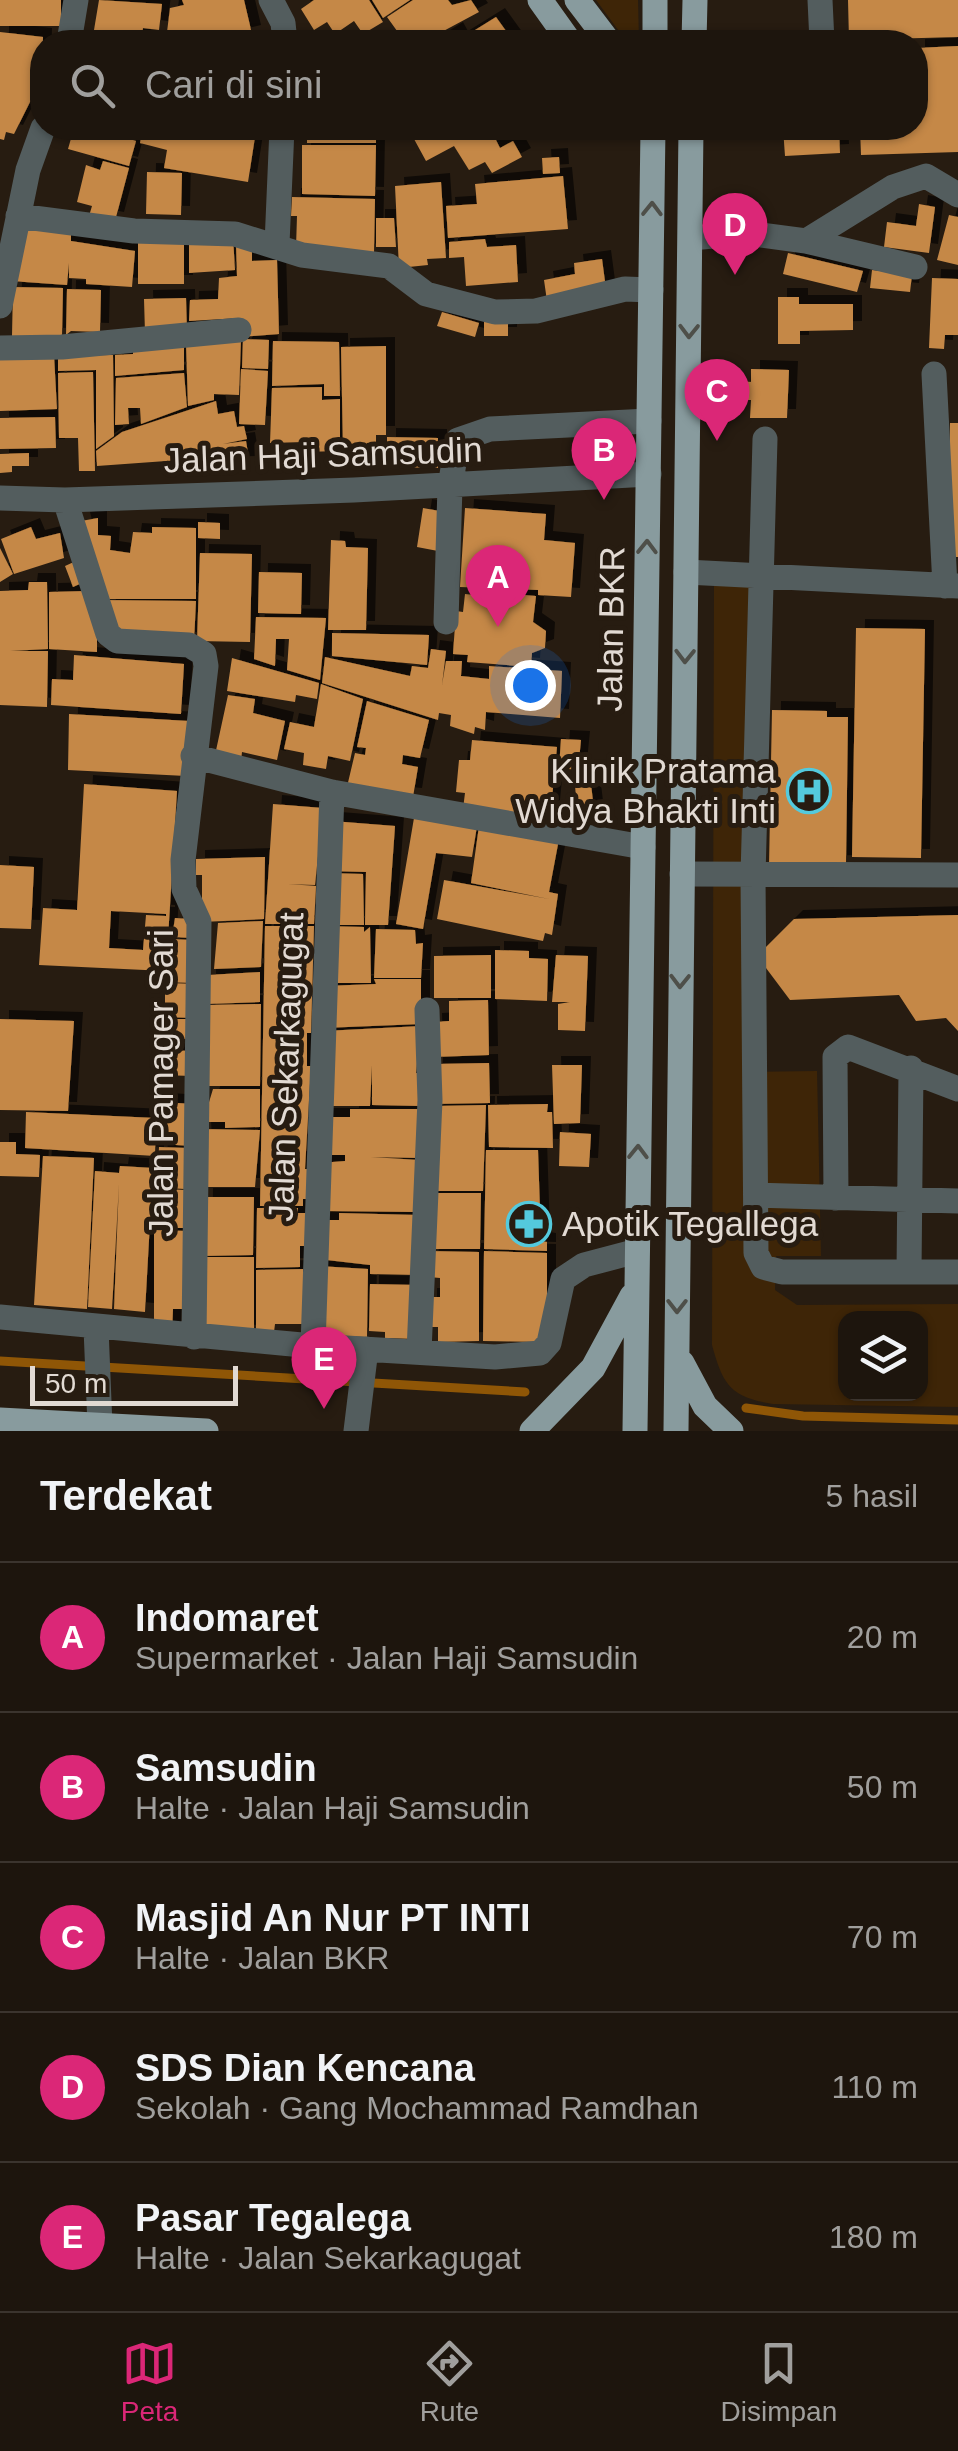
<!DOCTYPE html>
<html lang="id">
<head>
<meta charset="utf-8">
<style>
  :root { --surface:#1d150d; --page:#251e16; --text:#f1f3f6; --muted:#a09f9d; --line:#3b342e; --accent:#db2777 }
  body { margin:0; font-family:Arial,sans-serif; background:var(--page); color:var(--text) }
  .controls { position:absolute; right:30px; bottom:30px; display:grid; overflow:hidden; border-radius:20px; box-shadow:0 2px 8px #0004 }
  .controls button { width:90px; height:90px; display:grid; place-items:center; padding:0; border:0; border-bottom:2px solid var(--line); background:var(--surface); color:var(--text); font:50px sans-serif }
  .scale { position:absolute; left:30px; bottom:25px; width:208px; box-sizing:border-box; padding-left:10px; border:5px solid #e2dad3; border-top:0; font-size:28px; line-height:35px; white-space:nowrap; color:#e2dad3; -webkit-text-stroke:8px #271c11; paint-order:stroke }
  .you { position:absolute; left:530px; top:685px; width:35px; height:35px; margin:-25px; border:8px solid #fff; border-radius:50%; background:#1a73e8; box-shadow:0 0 0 15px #1a73e833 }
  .badge { display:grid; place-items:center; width:65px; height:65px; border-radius:50%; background:var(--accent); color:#fff; font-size:32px; font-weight:700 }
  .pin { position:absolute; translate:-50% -82px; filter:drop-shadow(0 2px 5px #0008) }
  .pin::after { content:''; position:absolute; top:52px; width:35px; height:30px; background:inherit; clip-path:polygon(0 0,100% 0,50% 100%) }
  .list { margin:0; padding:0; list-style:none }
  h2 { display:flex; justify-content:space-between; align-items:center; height:130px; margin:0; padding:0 40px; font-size:42px }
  h2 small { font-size:32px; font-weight:400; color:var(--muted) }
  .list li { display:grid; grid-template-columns:65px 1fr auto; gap:30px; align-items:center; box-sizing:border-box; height:150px; padding:0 40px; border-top:2px solid var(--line) }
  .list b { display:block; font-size:38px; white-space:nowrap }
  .list p { margin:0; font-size:32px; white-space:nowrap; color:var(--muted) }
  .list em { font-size:32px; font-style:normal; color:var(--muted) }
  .icon { flex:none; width:55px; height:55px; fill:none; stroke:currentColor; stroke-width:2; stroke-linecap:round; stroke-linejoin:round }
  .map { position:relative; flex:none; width:958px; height:1431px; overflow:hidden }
  .search { position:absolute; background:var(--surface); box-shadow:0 2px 8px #0004; left:30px; right:30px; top:30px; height:110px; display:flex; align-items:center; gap:25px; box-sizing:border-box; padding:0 35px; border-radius:40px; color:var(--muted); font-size:38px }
  .sheet { height:880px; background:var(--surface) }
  nav { display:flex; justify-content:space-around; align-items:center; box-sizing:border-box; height:140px; border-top:2px solid var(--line); background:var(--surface); font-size:28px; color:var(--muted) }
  nav a { display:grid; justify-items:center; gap:5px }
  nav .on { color:var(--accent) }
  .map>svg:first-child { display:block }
  .green { fill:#3e2507; fill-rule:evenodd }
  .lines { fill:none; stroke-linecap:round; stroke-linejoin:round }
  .stream { stroke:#8f5606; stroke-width:9 }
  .building { fill:#c58847; fill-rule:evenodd; filter:url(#shadow) }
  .minor { stroke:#535d5e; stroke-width:25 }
  .major { stroke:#889b9e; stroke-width:25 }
  .oneway { stroke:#4e4f49 }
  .labels { text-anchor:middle; stroke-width:10; stroke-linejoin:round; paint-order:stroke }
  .street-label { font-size:35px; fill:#e2dad3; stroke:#271c11 }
  .poi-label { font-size:35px; fill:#e2dad3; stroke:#271c11; text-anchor:end }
</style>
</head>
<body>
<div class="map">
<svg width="958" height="1431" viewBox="0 0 958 1431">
  <defs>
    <filter id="shadow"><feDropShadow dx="9" dy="-9" stdDeviation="0" flood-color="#0009"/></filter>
  </defs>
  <rect width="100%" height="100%" fill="#271c11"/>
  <path class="green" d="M 596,0 L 638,0 L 639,42 L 627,42 Z
    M 714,584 L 751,587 L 746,1072 L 817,1071 L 821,1256 L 776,1256 L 775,1290 L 797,1305 L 958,1304 L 958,1407 L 773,1404 C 730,1397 723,1385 712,1345 ZM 846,1318 L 920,1318 L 920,1394 L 846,1394 Z"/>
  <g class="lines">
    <path class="stream" d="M 0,1361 L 525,1392
      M 746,1408 L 803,1416 L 958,1420"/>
  </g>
  <path class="building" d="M 0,0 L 61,0 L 61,26 L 0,26 Z
    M 99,0 L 162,4 L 159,30 L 143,28 L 141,42 L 92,42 Z
    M 182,0 L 244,0 L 252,34 L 219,42 L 195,42 L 193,34 L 166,40 L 170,8 L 184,5 Z
    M 314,0 L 369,0 L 383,22 L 363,34 L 354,21 L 335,34 L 327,22 L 314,30 L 301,9 Z
    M 372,0 L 410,0 L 383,18 Z
    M 413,0 L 448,0 L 452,5 L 471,0 L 479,12 L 423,42 L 405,42 L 387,17 Z
    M 848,0 L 958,0 L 958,37 L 849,40 Z
    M 496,17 L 514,42 L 436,42 L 454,31 L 459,40 Z
    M 0,32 L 43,37 L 42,78 L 14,134 L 6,132 L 4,140 L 0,139 Z
    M 958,46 L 958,152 L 861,155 L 860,128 L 916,128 L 916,48 Z
    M 74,128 L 137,128 L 136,134 L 115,129 L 114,134 L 136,141 L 129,166 L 68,149 Z
    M 143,128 L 223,128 L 255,137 L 248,182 L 164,168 L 167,150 L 140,143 Z
    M 307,128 L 376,128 L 376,143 L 307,143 Z
    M 408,128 L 490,128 L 500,148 L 513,141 L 522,157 L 492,173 L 485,162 L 469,170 L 454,146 L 426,161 Z
    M 783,128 L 839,128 L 840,153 L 785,156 Z
    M 302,145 L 376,145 L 375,196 L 302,194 Z
    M 559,157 L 560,173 L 543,174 L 542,158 Z
    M 103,161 L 129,168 L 115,221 L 89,216 L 92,206 L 77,202 L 86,165 L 100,170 Z
    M 147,172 L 182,173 L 181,215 L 146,214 Z
    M 563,176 L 568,229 L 448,238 L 446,206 L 477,204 L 475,184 Z
    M 441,182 L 446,258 L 427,259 L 428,265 L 399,268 L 395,186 Z
    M 292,197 L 375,199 L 374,253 L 296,248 L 297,216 L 291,216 Z
    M 919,204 L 935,207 L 929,253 L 884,247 L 887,222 L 916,226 Z
    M 949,215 L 958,217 L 958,265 L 937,260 Z
    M 376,218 L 394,218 L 396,247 L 376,247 Z
    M 16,228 L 71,232 L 71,241 L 135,251 L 132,287 L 86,284 L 86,279 L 69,278 L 69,263 L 67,285 L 11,281 Z
    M 233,237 L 235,270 L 189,273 L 189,240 Z
    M 485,239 L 487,247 L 516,245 L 518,282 L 466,286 L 464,257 L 449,258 L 449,242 Z
    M 138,242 L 184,243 L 184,284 L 138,284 Z
    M 252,243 L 252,261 L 277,260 L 279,334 L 241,337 L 240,318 L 189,321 L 190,300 L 218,299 L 219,278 L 237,276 L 236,244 Z
    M 788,253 L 863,271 L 857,292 L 783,274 Z
    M 602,259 L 606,289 L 547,301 L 544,280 L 575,274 L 574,263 Z
    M 872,270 L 912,275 L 910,292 L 870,288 Z
    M 932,278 L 958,279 L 958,335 L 945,335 L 944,349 L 929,348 Z
    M 13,287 L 63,288 L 62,337 L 12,336 Z
    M 67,289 L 101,290 L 100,332 L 71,331 L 66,335 Z
    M 778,297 L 799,297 L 799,304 L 853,304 L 853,330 L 800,331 L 800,344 L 778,344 Z
    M 186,298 L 187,332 L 145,333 L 144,299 Z
    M 442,312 L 479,323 L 475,337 L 437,326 Z
    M 508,321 L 508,336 L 484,336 L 484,322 Z
    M 241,339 L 239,395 L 214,394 L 214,400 L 188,406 L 186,343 Z
    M 243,339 L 269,340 L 268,369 L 242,368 Z
    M 273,341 L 339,342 L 340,396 L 324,396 L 324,384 L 272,386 Z
    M 184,343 L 184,370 L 115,376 L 115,355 L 133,354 L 133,348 Z
    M 386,346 L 386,435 L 376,435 L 376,442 L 367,443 L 366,449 L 343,448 L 341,347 Z
    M 54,355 L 57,409 L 0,411 L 0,358 Z
    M 113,355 L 114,436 L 96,449 L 96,370 L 58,371 L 58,356 Z
    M 241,369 L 268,371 L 265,425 L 239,424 Z
    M 751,369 L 789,370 L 787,418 L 750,418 L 751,400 L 741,400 L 742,381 L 751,382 Z
    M 93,372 L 95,471 L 79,471 L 78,438 L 59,438 L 58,373 Z
    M 184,373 L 187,407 L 141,424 L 140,408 L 128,408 L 129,424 L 115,425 L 116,378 Z
    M 322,387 L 322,400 L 340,399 L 340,451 L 304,452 L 304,442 L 270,443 L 272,388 Z
    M 216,401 L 218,414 L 234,411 L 237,427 L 244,426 L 247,439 L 223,444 L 246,441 L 250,465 L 194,466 L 194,459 L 97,466 L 96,451 L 122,432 Z
    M 55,417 L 56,448 L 0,449 L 0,418 Z
    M 950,423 L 958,423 L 958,557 L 948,557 Z
    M 387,437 L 438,438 L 438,468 L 387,467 Z
    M 29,453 L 29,466 L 12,466 L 12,472 L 0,473 L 0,454 Z
    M 423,508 L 445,512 L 438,551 L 417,547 Z
    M 465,508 L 546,514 L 544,540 L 575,543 L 571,597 L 538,595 L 538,590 L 460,587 Z
    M 98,518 L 98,535 L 111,536 L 110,550 L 130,553 L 133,532 L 152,533 L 152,527 L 196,528 L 196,599 L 101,599 L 81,521 Z
    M 198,522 L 220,523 L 220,539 L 198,538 Z
    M 31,527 L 36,539 L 60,533 L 64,558 L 14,574 L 1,539 Z
    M 331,540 L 345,541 L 346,547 L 368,548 L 366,630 L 328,630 Z
    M 0,548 L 13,574 L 0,582 Z
    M 200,553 L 252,554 L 250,642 L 197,641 Z
    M 76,561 L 84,582 L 73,587 L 65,566 Z
    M 259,572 L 302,573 L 301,614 L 258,613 Z
    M 29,582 L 47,582 L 48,649 L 10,651 L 48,651 L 47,707 L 0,705 L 0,591 L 28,590 Z
    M 86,591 L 97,621 L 97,652 L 49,649 L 49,592 Z
    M 476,591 L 536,596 L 533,622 L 546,631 L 545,648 L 532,653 L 531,667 L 467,662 L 468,655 L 453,654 L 456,611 L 463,612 L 465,594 L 475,595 Z
    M 102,600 L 196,601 L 194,642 L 120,632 Z
    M 256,617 L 326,618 L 320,680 L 287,670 L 289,639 L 276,639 L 275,666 L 254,659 Z
    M 856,628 L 925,629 L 921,858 L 852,857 Z
    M 332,633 L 429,635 L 427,665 L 332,656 Z
    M 431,649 L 446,651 L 442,685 L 446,661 L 462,661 L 461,676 L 489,679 L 489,666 L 562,671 L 560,718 L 486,712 L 485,730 L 475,727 L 474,734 L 450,726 L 451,715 L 439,713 L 438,720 L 322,683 L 325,657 L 410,676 L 412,666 L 428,668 Z
    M 74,655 L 184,664 L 181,714 L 51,705 L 52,679 L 73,680 Z
    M 232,658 L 319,683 L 317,699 L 296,695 L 295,702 L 227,691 Z
    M 321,684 L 363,699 L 350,761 L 328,756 L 326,769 L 303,765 L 304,753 L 284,749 L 290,722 L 314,727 Z
    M 228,695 L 255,699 L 253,713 L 285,721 L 277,760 L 242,752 L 241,761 L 215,755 Z
    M 367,701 L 429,720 L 420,758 L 403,755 L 402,764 L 418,767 L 413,797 L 346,791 L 355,753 L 365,755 L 366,748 L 357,747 Z
    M 772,710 L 827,711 L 827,717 L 848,717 L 846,864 L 769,867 Z
    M 69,714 L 189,721 L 186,776 L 68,770 Z
    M 561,739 L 581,740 L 578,770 L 559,768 Z
    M 472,740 L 557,747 L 550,819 L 463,809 L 465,793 L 456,792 L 459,760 L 470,760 Z
    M 84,784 L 177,791 L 166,971 L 39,965 L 43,908 L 77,910 ZM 111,911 L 166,914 L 166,916 L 146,915 L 143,950 L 109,948 Z
    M 591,784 L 594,810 L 577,811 L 575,785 Z
    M 273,804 L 323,808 L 315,885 L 288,884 L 316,886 L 314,924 L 265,924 Z
    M 414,818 L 477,826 L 472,857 L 436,853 L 423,929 L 396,924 Z
    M 332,821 L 395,826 L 388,925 L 365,925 L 366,872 L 328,871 Z
    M 479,826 L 559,839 L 549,892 L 558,894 L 552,935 L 545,933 L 543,941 L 437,919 L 444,880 L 549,899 L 471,883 Z
    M 265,857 L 264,919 L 202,922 L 202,875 L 196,875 L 196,859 Z
    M 0,865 L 34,867 L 31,929 L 0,928 Z
    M 329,873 L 363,874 L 364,925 L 325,925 Z
    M 958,915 L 958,1031 L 946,1018 L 916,1021 L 899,995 L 790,1000 L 757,956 L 794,919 Z
    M 175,918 L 192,919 L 192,938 L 172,937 Z
    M 263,921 L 261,967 L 214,969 L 218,923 Z
    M 265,926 L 314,926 L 311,1033 L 307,1033 L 307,1066 L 311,1066 L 305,1169 L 310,1169 L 309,1199 L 303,1199 L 303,1206 L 260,1206 Z
    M 325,926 L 364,927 L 364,932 L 370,927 L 371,983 L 324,983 Z
    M 376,929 L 415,930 L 416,944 L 423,943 L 421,978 L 374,978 Z
    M 172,939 L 192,940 L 194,983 L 168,982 Z
    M 495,950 L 529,951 L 529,958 L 548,959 L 547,1001 L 495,999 Z
    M 491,955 L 491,998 L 434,998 L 434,956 Z
    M 556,955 L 588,956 L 585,1031 L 558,1030 L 558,1004 L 570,1002 L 552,1002 Z
    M 260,972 L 260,1002 L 207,1004 L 207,975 Z
    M 374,979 L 421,979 L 421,1024 L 323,1028 L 324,986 L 376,984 Z
    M 165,983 L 194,984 L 193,1018 L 165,1017 Z
    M 488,1000 L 489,1055 L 434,1057 L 433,1022 L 449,1021 L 449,1001 Z
    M 261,1004 L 260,1086 L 203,1086 L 207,1005 Z
    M 0,1019 L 74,1021 L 68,1111 L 0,1110 Z
    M 166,1019 L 193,1019 L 194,1039 L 165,1039 Z
    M 421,1026 L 416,1073 L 421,1073 L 420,1106 L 372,1105 L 372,1065 L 370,1106 L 320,1106 L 324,1031 Z
    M 162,1050 L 193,1051 L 192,1076 L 161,1075 Z
    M 489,1063 L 490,1103 L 433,1104 L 434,1064 Z
    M 552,1065 L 582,1065 L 580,1123 L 554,1124 Z
    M 213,1089 L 260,1089 L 260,1127 L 225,1128 L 225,1122 L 203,1122 Z
    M 162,1102 L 193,1104 L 192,1146 L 160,1144 Z
    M 548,1104 L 547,1112 L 552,1112 L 553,1148 L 489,1147 L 488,1105 Z
    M 486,1105 L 483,1191 L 430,1191 L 435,1106 Z
    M 350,1109 L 420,1109 L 419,1158 L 371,1157 L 419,1160 L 414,1212 L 325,1211 L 320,1163 L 345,1161 L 345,1155 L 322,1155 L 322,1117 L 350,1117 Z
    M 26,1112 L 156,1118 L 155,1156 L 25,1148 Z
    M 202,1129 L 260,1130 L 255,1187 L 205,1187 Z
    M 560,1132 L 591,1134 L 589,1167 L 559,1166 Z
    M 0,1142 L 16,1142 L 16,1154 L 40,1155 L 39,1177 L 0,1176 Z
    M 159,1147 L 187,1148 L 185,1189 L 157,1187 Z
    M 486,1150 L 538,1150 L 541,1241 L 547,1242 L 547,1251 L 484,1249 Z
    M 43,1156 L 94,1158 L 87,1309 L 34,1305 Z
    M 120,1166 L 153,1168 L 145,1312 L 114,1309 L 119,1184 L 112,1309 L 88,1307 L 95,1171 L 119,1173 Z
    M 156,1189 L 185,1190 L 183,1228 L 154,1228 Z
    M 429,1193 L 481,1193 L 480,1249 L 429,1249 Z
    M 204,1197 L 254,1197 L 253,1255 L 203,1256 Z
    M 257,1208 L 298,1208 L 298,1213 L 309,1213 L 308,1246 L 300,1246 L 300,1267 L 256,1268 Z
    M 339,1213 L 418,1215 L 417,1275 L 370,1274 L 370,1265 L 318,1259 L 319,1220 L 339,1220 Z
    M 154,1230 L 187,1231 L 184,1309 L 173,1309 L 172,1333 L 154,1333 Z
    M 430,1251 L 479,1252 L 479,1341 L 438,1342 L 438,1327 L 428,1327 L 428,1297 L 440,1297 L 440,1278 L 429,1277 Z
    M 484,1251 L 547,1253 L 547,1326 L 542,1342 L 483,1341 Z
    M 199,1257 L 254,1257 L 254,1335 L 202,1327 Z
    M 318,1266 L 368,1269 L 367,1337 L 316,1335 Z
    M 303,1269 L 303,1324 L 275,1324 L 274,1332 L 256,1332 L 256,1270 Z
    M 370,1284 L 418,1285 L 416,1339 L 385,1338 L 385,1332 L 369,1331 Z"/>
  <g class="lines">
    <path class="minor" d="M 271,0 L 283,23 L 285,42
      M 820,0 L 822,42
      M 69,42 L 76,0
      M 18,216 L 134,231 L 235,234 L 302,255 L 389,266 L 426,294 L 495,312 L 536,311 L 625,289 L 651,290
      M 691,238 L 746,233 L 806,241 L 893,187 L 926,176 L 958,195
      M 806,241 L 915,267
      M 277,244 L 282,128
      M 0,306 L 28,170 L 43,128
      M 0,348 L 62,347 L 239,330
      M 934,374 L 945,586
      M 765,439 L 753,876 L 756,1253 L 763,1267 L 782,1272 L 958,1272
      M 0,498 L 65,500 L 354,490 L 649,474
      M 65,500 L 108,634 L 117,641 L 189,645 L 204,654 L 206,666 L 183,860 L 184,889 L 199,922 L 194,1337
      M 686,572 L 958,586
      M 446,622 L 450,486 L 458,440 L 490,429 L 649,421
      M 193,756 L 332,792 L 643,847
      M 682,874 L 958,875
      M 757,1195 L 958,1201
      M 836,1198 L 835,1057 L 848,1047 L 958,1089
      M 909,1272 L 911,1068
      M 0,1317 L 313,1346 L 495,1357 L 540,1353 L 549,1343 L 563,1279 L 584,1265 L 637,1251
      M 96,1328 L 100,1426
      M 313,1346 L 332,792
      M 419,1352 L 430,1100 L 427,1010
      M 356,1431 L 366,1349"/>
    <path class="major" d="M 540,0 L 570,42
      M 577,0 L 609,42
      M 655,42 L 655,0
      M 694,42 L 695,0
      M 682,1363 L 705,1406 L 731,1431
      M 0,1420 L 206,1431
      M 532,1431 L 593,1368 L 632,1296
      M 635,1431 L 653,128
      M 676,1431 L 691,128"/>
  </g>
  <defs><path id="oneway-chevron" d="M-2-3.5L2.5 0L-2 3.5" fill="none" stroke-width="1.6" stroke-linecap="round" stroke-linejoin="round" transform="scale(2.5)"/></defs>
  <g class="oneway">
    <use href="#oneway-chevron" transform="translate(652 209) rotate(-89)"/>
    <use href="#oneway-chevron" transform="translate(689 331) rotate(91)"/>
    <use href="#oneway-chevron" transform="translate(647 547) rotate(-89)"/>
    <use href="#oneway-chevron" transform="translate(685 656) rotate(91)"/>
    <use href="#oneway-chevron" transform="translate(680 981) rotate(91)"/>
    <use href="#oneway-chevron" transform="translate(638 1152) rotate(-89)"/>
    <use href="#oneway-chevron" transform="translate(677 1306) rotate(90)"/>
  </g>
  <defs>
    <symbol id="hospital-ring" viewBox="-11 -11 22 22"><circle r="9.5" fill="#271c11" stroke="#54cadd" stroke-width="1.5"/><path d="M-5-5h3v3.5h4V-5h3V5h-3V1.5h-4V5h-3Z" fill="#54cadd"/></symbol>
    <symbol id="pharmacy-ring" viewBox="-11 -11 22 22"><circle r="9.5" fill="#271c11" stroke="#54cadd" stroke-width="1.5"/><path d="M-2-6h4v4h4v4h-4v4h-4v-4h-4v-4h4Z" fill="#54cadd"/></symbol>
  </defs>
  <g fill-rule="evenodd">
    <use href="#hospital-ring" x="784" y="766" width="50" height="50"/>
    <use href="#pharmacy-ring" x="504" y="1199" width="50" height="50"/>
  </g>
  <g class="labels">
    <g class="street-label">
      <text transform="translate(323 455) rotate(-2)" y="12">Jalan Haji Samsudin</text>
      <text transform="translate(611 629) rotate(-89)" y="12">Jalan BKR</text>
      <text transform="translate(286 1067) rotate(-88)" y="12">Jalan Sekarkagugat</text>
      <text transform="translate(161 1083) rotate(-90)" y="12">Jalan Pamager Sari</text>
    </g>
    <g class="poi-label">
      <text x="776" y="783">Klinik Pratama<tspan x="776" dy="40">Widya Bhakti Inti</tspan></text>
      <text x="562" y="1236" text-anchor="start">Apotik Tegallega</text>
    </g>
  </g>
</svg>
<div class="controls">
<button><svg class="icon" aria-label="layers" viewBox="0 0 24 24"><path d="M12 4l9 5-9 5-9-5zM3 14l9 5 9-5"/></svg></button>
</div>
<div class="scale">50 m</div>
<div class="you"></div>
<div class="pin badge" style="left:498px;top:627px">A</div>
<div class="pin badge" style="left:604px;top:500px">B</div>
<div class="pin badge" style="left:717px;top:441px">C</div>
<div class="pin badge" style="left:735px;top:275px">D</div>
<div class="pin badge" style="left:324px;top:1409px">E</div>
<div class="search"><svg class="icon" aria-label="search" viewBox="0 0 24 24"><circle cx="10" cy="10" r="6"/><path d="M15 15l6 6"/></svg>Cari di sini</div>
</div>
<section class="sheet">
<h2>Terdekat<small>5 hasil</small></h2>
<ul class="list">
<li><span class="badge">A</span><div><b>Indomaret</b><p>Supermarket · Jalan Haji Samsudin</p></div><em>20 m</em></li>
<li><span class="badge">B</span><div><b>Samsudin</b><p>Halte · Jalan Haji Samsudin</p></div><em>50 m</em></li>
<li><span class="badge">C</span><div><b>Masjid An Nur PT INTI</b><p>Halte · Jalan BKR</p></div><em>70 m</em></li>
<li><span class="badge">D</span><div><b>SDS Dian Kencana</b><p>Sekolah · Gang Mochammad Ramdhan</p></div><em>110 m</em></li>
<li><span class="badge">E</span><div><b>Pasar Tegalega</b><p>Halte · Jalan Sekarkagugat</p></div><em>180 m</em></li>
</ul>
</section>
<nav>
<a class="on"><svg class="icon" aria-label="map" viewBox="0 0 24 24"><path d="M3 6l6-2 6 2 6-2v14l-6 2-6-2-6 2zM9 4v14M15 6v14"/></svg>Peta</a>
<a><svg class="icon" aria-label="directions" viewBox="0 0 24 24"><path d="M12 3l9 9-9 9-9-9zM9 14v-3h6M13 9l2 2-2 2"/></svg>Rute</a>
<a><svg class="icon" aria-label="saved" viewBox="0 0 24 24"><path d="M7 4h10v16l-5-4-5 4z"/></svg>Disimpan</a>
</nav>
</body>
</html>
